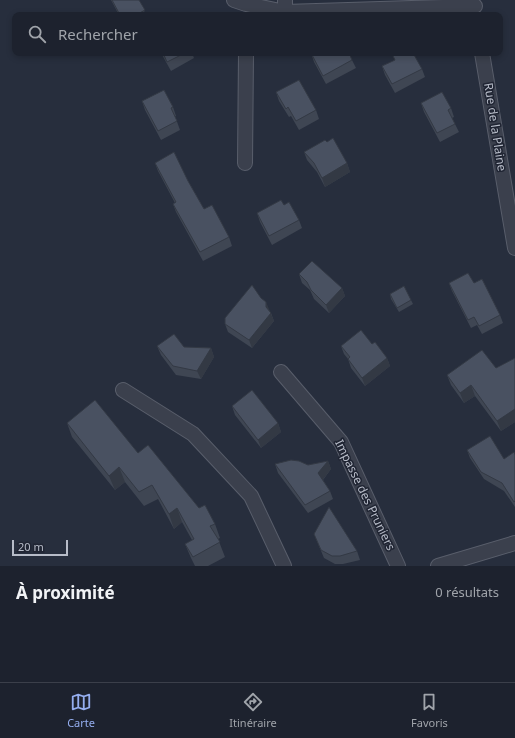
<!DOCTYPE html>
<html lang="fr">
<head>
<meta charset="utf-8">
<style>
  :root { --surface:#1d222e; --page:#252a36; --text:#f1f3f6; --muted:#a0a4aa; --line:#3b3f4a; --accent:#95aeef }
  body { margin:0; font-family:"Noto Sans",sans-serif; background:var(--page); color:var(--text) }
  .scale { position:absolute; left:12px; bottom:10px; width:56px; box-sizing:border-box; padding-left:4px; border:2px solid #b7bcc8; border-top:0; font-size:11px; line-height:14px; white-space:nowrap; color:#b7bcc8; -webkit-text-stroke:3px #202533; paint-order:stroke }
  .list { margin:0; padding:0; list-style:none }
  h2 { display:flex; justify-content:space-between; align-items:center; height:52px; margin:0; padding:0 16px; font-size:17px }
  h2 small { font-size:13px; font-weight:400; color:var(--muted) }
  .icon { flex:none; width:22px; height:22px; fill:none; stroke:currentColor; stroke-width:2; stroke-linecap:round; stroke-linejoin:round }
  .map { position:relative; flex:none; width:515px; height:566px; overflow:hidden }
  .search { position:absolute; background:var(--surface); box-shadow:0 2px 6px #0003; left:12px; right:12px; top:12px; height:44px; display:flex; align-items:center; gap:10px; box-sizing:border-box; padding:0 14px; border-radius:8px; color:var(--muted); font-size:15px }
  .sheet { height:116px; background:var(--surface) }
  nav { display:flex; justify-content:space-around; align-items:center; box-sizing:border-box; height:56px; border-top:1px solid var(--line); background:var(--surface); font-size:11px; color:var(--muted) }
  nav a { display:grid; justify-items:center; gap:2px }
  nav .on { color:var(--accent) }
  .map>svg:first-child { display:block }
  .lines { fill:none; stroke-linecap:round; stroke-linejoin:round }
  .street-casing { stroke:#595e6b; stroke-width:16 }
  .street { stroke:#3b404d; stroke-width:14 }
  .wall { fill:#3f4653 }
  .shaded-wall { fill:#333944 }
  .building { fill:#495161; stroke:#333944 }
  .labels { text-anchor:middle; stroke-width:3; stroke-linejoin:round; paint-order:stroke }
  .street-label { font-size:12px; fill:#b7bcc8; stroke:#202533 }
</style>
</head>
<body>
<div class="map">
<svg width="515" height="566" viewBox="0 0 515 566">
  <rect width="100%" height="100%" fill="#272e3d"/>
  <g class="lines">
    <defs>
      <path id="street" d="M 234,0 L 246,4 L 285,12 L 475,6
        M 285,12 L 285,0
        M 482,53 L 515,248
        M 245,163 L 246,53
        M 281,372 L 341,442 L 398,566
        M 123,390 L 193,434 L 251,496 L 284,566
        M 438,566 L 515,543"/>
    </defs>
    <use href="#street" class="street-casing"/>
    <use href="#street" class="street"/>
  </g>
  <path class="wall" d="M 111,0 L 139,0 L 146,15 L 119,15 Z
    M 161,53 L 192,53 L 194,58 L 171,71 Z
    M 311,53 L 352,60 L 356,68 L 326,84 L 314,62 Z
    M 393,56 L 422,69 L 425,77 L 395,93 L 385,75 L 382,66 L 395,60 Z
    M 276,92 L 316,110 L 319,119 L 299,130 L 291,116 L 289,117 L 279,101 Z
    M 142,101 L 173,107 L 176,116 L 175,116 L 180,130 L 161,140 L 145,110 Z
    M 421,103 L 451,108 L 454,117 L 452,118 L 459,132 L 440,142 L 424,112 Z
    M 327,142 L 347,163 L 350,172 L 325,187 L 317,172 L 307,160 L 304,152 Z
    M 155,163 L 188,181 L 204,209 L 229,237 L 232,246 L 203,261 L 176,212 L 173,204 L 175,203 L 158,171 Z
    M 284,205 L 299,220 L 302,228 L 272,245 L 260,222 L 257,213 Z
    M 299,274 L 342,288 L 345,296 L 329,313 L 314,299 L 310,290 L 302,283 Z
    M 449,283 L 474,283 L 500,315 L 503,323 L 482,334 L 477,325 L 471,328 L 452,291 Z
    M 390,294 L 411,300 L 413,304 L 399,312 L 391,299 Z
    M 268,309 L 271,313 L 274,321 L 252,348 L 228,332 L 225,324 Z
    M 372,344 L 387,358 L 390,366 L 365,386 L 351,368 L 348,359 L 344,354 L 341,346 Z
    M 157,346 L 211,348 L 214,357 L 201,379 L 176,375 L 161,355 Z
    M 515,358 L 515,422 L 501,431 L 475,396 L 464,403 L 451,385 L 447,375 L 496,368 Z
    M 232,406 L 278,423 L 281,432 L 261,448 L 235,415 Z
    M 67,423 L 138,453 L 199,508 L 215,524 L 220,538 L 218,539 L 225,557 L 208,566 L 195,566 L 191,558 L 185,544 L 192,540 L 182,522 L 174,529 L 158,499 L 144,506 L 125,482 L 115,490 L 72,437 Z
    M 467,450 L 504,459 L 515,454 L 515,507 L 504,491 L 484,479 L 470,458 Z
    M 328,461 L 331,469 L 323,480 L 330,491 L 333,499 L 308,513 L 278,473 L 275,464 L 308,465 Z
    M 314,534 L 357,551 L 360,560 L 343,564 L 335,564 L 324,558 Z"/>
  <path class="shaded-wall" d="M 347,163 L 350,172 L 325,187 L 322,178 Z
    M 342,288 L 345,296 L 329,313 L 326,305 Z
    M 266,302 L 274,321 L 252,348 L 249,340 L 266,307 Z
    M 211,348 L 214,357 L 201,379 L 197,371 Z
    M 387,358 L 390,366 L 365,386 L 362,378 Z
    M 471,385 L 475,396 L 464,403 L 460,393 Z
    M 515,409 L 515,422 L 501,431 L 497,421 Z
    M 278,423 L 281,432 L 261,448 L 258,440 Z
    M 328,461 L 331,469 L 321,482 L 318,473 Z
    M 119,467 L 125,482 L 115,490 L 109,476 Z
    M 177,508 L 182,522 L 174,529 L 169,514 Z"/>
  <path class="building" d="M 112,0 L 139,0 L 145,10 L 136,15 L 120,15 Z
    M 163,53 L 185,53 L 167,62 Z
    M 311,53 L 349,53 L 352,60 L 323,76 Z
    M 398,53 L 413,53 L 422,69 L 392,84 L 382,66 L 395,60 L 393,56 Z
    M 299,80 L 316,110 L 296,121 L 288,107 L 286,109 L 276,92 Z
    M 164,90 L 173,107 L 171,108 L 177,121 L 158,131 L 142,101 Z
    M 442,92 L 451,108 L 448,110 L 455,124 L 437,133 L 421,103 Z
    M 333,138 L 347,163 L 322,178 L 314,163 L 304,152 L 325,140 L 327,142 Z
    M 174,152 L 188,181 L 204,209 L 212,205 L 229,237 L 200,252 L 173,204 L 176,202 L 155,163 Z
    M 281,200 L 284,205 L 289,202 L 299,220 L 269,236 L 257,213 Z
    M 312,261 L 342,288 L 326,305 L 311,290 L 307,282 L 299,274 Z
    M 468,273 L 474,283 L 482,279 L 500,315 L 479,326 L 474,317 L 468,320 L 449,283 Z
    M 252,285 L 261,298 L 266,302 L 266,307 L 271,313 L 249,340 L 225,324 L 225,318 Z
    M 404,286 L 411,300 L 397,308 L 390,294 Z
    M 361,330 L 372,344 L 375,342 L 387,358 L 362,378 L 348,359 L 350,357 L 341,346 Z
    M 174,334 L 184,347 L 211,348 L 197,371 L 173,366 L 157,346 Z
    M 482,350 L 496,368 L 515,358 L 515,409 L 497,421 L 471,385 L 460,393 L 447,375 Z
    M 252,390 L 278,423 L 258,440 L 232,406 Z
    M 95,400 L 138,453 L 148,445 L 199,508 L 205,505 L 215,524 L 210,526 L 220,542 L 193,557 L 185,544 L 194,539 L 177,508 L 169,514 L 152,485 L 139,492 L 119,467 L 109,476 L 67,423 Z
    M 490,436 L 504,459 L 514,452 L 515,455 L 515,501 L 514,502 L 502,483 L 481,472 L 467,450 Z
    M 291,460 L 299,461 L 308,465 L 328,461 L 318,473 L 330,491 L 305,505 L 275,464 Z
    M 329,507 L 357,551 L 340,556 L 332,556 L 321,550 L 314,534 Z"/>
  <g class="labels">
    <g class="street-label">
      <text transform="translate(495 127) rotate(81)" y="4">Rue de la Plaine</text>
      <text transform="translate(365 495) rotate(64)" y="4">Impasse des Pruniers</text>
    </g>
  </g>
</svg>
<div class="scale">20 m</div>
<div class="search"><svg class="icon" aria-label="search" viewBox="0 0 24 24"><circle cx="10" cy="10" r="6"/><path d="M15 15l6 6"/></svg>Rechercher</div>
</div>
<section class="sheet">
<h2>À proximité<small>0 résultats</small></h2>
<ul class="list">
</ul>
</section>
<nav>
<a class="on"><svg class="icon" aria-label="map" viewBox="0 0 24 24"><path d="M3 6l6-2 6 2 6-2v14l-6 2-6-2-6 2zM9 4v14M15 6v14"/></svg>Carte</a>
<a><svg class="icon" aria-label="directions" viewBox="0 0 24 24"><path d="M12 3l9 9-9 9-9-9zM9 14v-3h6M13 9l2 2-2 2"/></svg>Itinéraire</a>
<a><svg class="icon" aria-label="saved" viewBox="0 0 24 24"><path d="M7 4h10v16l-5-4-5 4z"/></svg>Favoris</a>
</nav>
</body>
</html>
